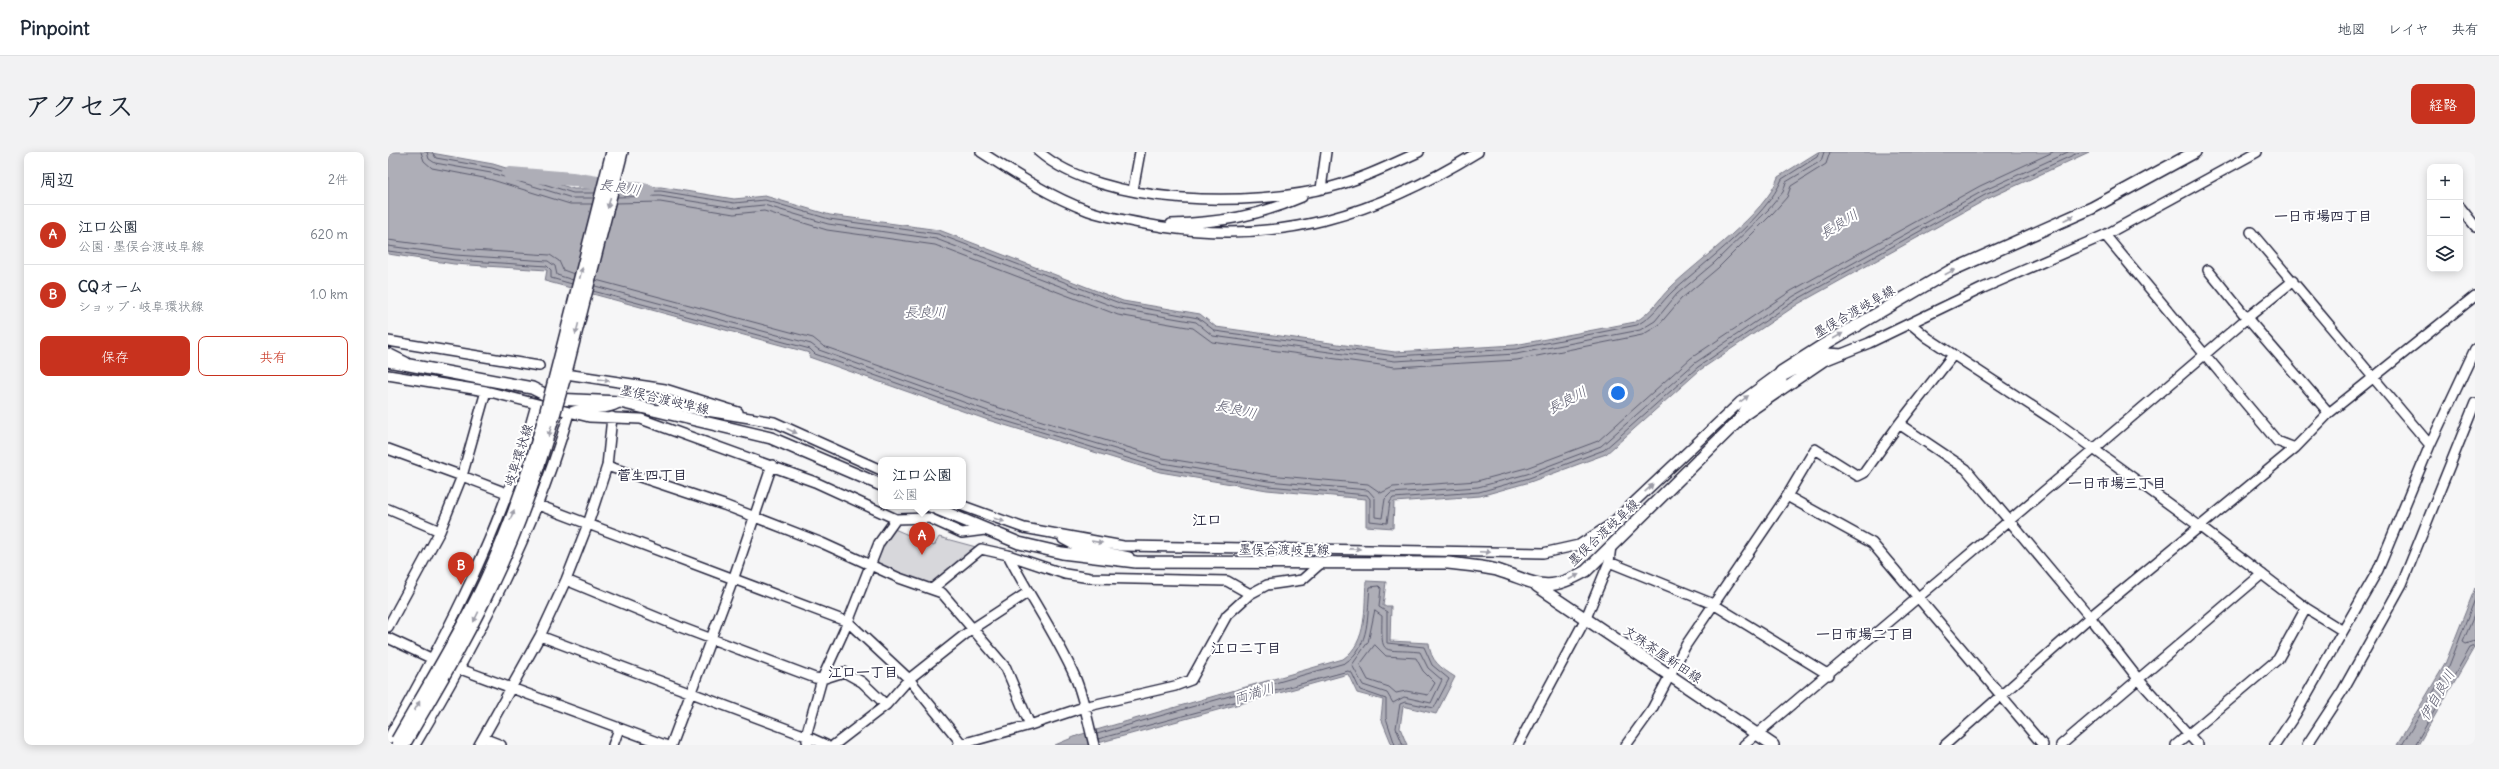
<!DOCTYPE html>
<html lang="ja">
<head>
<meta charset="utf-8">
<style>
  :root { --surface:#fff; --page:#f2f2f3; --text:#1f2937; --muted:#747a83; --line:#e0e1e3; --accent:#c8321e }
  body { margin:0; font-family:Delius,"Klee One",sans-serif; background:var(--page); color:var(--text) }
  .controls { position:absolute; right:12px; top:12px; display:grid; overflow:hidden; border-radius:8px; box-shadow:0 2px 10px #0003 }
  .controls button { width:36px; height:36px; display:grid; place-items:center; padding:0; border:0; border-bottom:1px solid var(--line); background:var(--surface); color:var(--text); font:20px sans-serif }
  .you { position:absolute; left:1230px; top:241px; width:14px; height:14px; margin:-10px; border:3px solid #fff; border-radius:50%; background:#1a73e8; box-shadow:0 0 0 6px #1a73e833 }
  .badge { display:grid; place-items:center; width:26px; height:26px; border-radius:50%; background:var(--accent); color:#fff; font-size:13px; font-weight:700 }
  .pin { position:absolute; translate:-50% -33px; filter:drop-shadow(0 1px 2px #0008) }
  .pin::after { content:''; position:absolute; top:21px; width:14px; height:12px; background:inherit; clip-path:polygon(0 0,100% 0,50% 100%) }
  .popup { position:absolute; left:490px; top:305px; width:88px; height:52px; box-sizing:border-box; display:grid; place-content:center; border-radius:8px; background:var(--surface); filter:drop-shadow(0 1px 3px #0005); font-size:13px; white-space:nowrap; color:var(--muted) }
  .popup b { font-size:15px; color:var(--text) }
  .popup::after { content:''; position:absolute; left:50%; top:100%; margin-left:-8px; border:8px solid transparent; border-top-color:var(--surface) }
  .list { margin:0; padding:0; list-style:none }
  h2 { display:flex; justify-content:space-between; align-items:center; height:52px; margin:0; padding:0 16px; font-size:17px }
  h2 small { font-size:13px; font-weight:400; color:var(--muted) }
  .list li { display:grid; grid-template-columns:26px 1fr auto; gap:12px; align-items:center; box-sizing:border-box; height:60px; padding:0 16px; border-top:1px solid var(--line) }
  .list b { display:block; font-size:15px; white-space:nowrap }
  .list p { margin:0; font-size:13px; white-space:nowrap; color:var(--muted) }
  .list em { font-size:13px; font-style:normal; color:var(--muted) }
  .actions { display:flex; gap:8px; padding:12px 16px }
  .actions a { flex:1; padding:9px 0; border:1px solid var(--accent); border-radius:8px; text-align:center; font-size:14px; color:var(--accent) }
  .actions .main { background:var(--accent); color:#fff }
  .icon { flex:none; width:22px; height:22px; fill:none; stroke:currentColor; stroke-width:2; stroke-linecap:round; stroke-linejoin:round }
  .map { position:relative; flex:none; width:2087px; height:593px; overflow:hidden; border-radius:8px }
  header { display:flex; align-items:center; gap:24px; box-sizing:border-box; height:56px; padding:0 20px; background:var(--surface); border-bottom:1px solid var(--line) }
  header strong { font-size:19px }
  nav { display:flex; gap:22px; margin-inline-start:auto; font-size:14px }
  .intro { display:flex; align-items:center; justify-content:space-between; box-sizing:border-box; height:96px; padding:0 24px }
  h1 { margin:0; font-size:28px }
  .button { padding:10px 18px; border-radius:8px; background:var(--accent); color:#fff; font-size:14px; font-weight:700 }
  main { display:flex; gap:24px; padding:0 24px }
  aside { flex:1; background:var(--surface); border-radius:8px; box-shadow:0 2px 10px #0003 }
  .map>svg:first-child { display:block }
  .green { fill:#d7d7db; stroke:#7c7c8b }
  .water { fill:#aeaeb7; stroke:#767685 }
  .lines { fill:none; stroke-linecap:round; stroke-linejoin:round }
  .shore { stroke:#5a5a6d; stroke-width:1 }
  .river { stroke:#aeaeb7; stroke-width:14 }
  .minor-casing { stroke:#22223b; stroke-width:12 }
  .major-casing { stroke:#22223b; stroke-width:14 }
  .minor { stroke:#fff; stroke-width:9 }
  .major { stroke:#fff; stroke-width:11 }
  .major-bridge-casing { stroke:#22223b; stroke-width:14; stroke-linecap:butt }
  .major-bridge { stroke:#fff; stroke-width:11 }
  .oneway { fill:#9c9ca7 }
  .labels { text-anchor:middle; stroke-width:4; stroke-linejoin:round; paint-order:stroke }
  .street-label { font-size:13px; fill:#22223b; stroke:#fff }
  .water-label { font-size:14px; font-style:italic; fill:#5a5a6d; stroke:#fff }
  .neighbourhood-label { font-size:14px; font-weight:bold; fill:#22223b; stroke:#fff }
  .quarter-label { font-size:15px; font-weight:bold; fill:#22223b; stroke:#fff }
</style>
</head>
<body>
<header>
<strong>Pinpoint</strong>
<nav><a>地図</a><a>レイヤ</a><a>共有</a></nav>
</header>
<div class="intro"><h1>アクセス</h1><a class="button">経路</a></div>
<main>
<aside>
<h2>周辺<small>2件</small></h2>
<ul class="list">
<li><span class="badge">A</span><div><b>江口公園</b><p>公園 · 墨俣合渡岐阜線</p></div><em>620 m</em></li>
<li><span class="badge">B</span><div><b>CQオーム</b><p>ショップ · 岐阜環状線</p></div><em>1.0 km</em></li>
</ul>
<div class="actions"><a class="main">保存</a><a>共有</a></div>
</aside>
<div class="map">
<svg width="2087" height="593" viewBox="0 0 2087 593">
  <rect width="100%" height="100%" fill="#f6f6f7"/>
  <filter id="ink" filterUnits="userSpaceOnUse"><feTurbulence type="fractalNoise" baseFrequency=".025" numOctaves="2"/><feDisplacementMap in="SourceGraphic" scale="8" xChannelSelector="R" yChannelSelector="G"/><feConvolveMatrix kernelMatrix="1 2 1 2 8 2 1 2 1" color-interpolation-filters="sRGB"/></filter>
  <g filter="url(#ink)">
    <path class="green" d="M 504,376 L 546,394 L 551,385 L 588,395 L 544,433 L 485,411 Z"/>
    <path class="water" d="M 0,0 L 38,0 L 105,12 L 186,37 L 273,35 L 346,47 L 377,44 L 442,63 L 551,78 L 735,149 L 812,162 L 828,175 L 1007,200 L 1127,193 L 1247,170 C 1264,160 1269,149 1282,136 C 1309,109 1380,60 1390,25 L 1430,0 L 1701,0 L 1599,47 L 1410,152 L 1312,218 L 1218,302 L 1142,330 L 1092,344 L 1006,350 L 1005,376 L 978,374 L 978,347 L 879,338 L 772,320 L 600,268 L 421,205 L 422,201 L 157,129 L 159,118 L 66,112 L 0,102 Z
      M 978,429 L 998,430 L 995,454 L 1003,454 L 1002,489 L 1041,491 C 1042,509 1053,516 1067,525 L 1048,562 L 1015,554 L 1012,576 L 1019,593 L 1004,593 L 993,566 L 995,548 L 969,541 L 960,522 L 703,593 L 667,593 L 691,583 L 955,507 C 980,490 976,455 978,429 Z
      M 2087,436 L 2087,494 L 2030,593 L 2009,593 L 2057,512 Z"/>
    <g class="lines">
      <path class="shore" d="M 33,0 L 36,9 L 44,16 L 101,27 L 182,52 L 204,52
        M 39,0 L 41,7 L 47,11 L 103,21 L 184,46 L 206,46
        M 44,0 L 48,6 L 104,16 L 185,41 L 207,41
        M 230,40 L 273,39 L 346,51 L 377,48 L 441,67 L 550,82 L 734,152 L 810,166 L 827,179 L 1007,204 L 1128,197 L 1249,173 C 1267,163 1272,151 1286,138 C 1317,110 1379,65 1394,27 L 1429,5 L 1431,0
        M 229,45 L 272,44 L 346,56 L 376,53 L 440,72 L 548,87 L 732,157 L 808,170 L 825,184 L 1007,209 L 1128,202 L 1252,178 L 1267,169 L 1289,142 L 1326,111 L 1381,57 L 1395,40 L 1398,30 L 1433,9 L 1436,0
        M 228,51 L 272,50 L 346,62 L 376,59 L 439,78 L 547,93 L 730,163 L 805,176 L 824,190 L 1007,215 L 1129,208 L 1254,183 L 1271,173 L 1293,147 L 1330,116 L 1385,61 L 1399,45 L 1403,34 L 1438,12 L 1442,0
        M 0,88 L 68,97 L 162,103 L 171,109 L 175,118 L 186,122
        M 0,94 L 67,103 L 160,109 L 167,114 L 169,123 L 185,128
        M 0,99 L 67,108 L 159,114 L 163,118 L 163,126 L 184,132
        M 208,128 L 425,186 L 435,194 L 605,254 L 775,306 L 881,323 L 980,332 L 993,341 L 1005,335 L 1089,329 L 1138,316 L 1210,289 L 1303,206 L 1403,139 L 1592,34 L 1665,0
        M 207,134 L 423,192 L 431,198 L 603,260 L 774,311 L 880,329 L 980,338 L 987,346 L 987,365 L 994,366 L 997,347 L 1003,341 L 1090,335 L 1139,322 L 1213,294 L 1307,211 L 1406,144 L 1595,39 L 1680,0
        M 205,139 L 422,197 L 427,202 L 601,264 L 772,316 L 880,334 L 979,343 L 982,347 L 982,369 L 999,371 L 1002,350 L 1005,346 L 1091,340 L 1141,326 L 1216,298 L 1310,215 L 1408,148 L 1597,43 L 1692,0
        M 987,459 L 994,464 C 993,507 994,496 1032,500 L 1040,516 L 1054,528 L 1043,551 L 1016,545 L 1005,551 L 999,541 L 975,533 L 964,513 L 980,490 Z
        M 2087,461 L 2075,490 L 2078,492 L 2087,489
        M 987,493 L 998,504 L 1028,506 L 1035,519 L 1047,531 L 1040,543 L 1018,539 L 1008,541 L 1001,535 L 980,528 L 972,513 Z
        M 709,582 L 957,511 C 983,494 979,461 982,435 L 991,434 L 993,436 L 991,455 L 999,460 L 999,491 L 1036,495 L 1044,513 L 1061,527 L 1046,556 L 1017,550 L 1012,552 L 1008,576 L 1015,593
        M 710,587 L 960,519 L 964,521 L 972,538 L 998,547 L 998,566 L 1007,593
        M 2014,593 L 2061,514 L 2087,447
        M 2027,593 L 2082,496 L 2087,494"/>
      <path class="river" d="M 122,22 L 184,27 L 260,39"/>
      <defs>
        <path id="minor" d="M 593,0 C 627,22 663,45 701,59 C 725,67 751,71 775,75 C 894,93 989,62 1090,0
          M 651,0 C 715,55 865,55 943,35 C 974,27 1002,13 1031,0
          M 933,37 L 938,0
          M 745,38 L 752,0
          M 2072,55 L 2087,74
          M 783,72 C 830,71 871,64 914,45
          M 1863,80 L 2042,293
          M 1717,83 L 1889,289 L 1907,296
          M 1905,129 L 1859,166 L 1941,261
          M 1523,172 L 1540,186 L 1670,271 L 1811,374 L 1918,456 L 1955,479 L 1990,418 L 2042,293 L 2087,197
          M 0,189 L 151,214
          M 0,201 L 18,210
          M 178,222 L 277,237 L 350,260
          M 0,223 L 98,239 L 201,265 L 253,267 L 427,330 L 508,367 L 541,366 L 574,381 L 597,378
          M 98,239 L 74,324 L 200,372 L 178,428 L 152,484 L 418,584 L 438,593
          M 268,259 L 282,253 L 386,270 L 493,318
          M 224,265 L 219,314 L 200,372 L 460,470 L 521,527 L 574,592
          M 1354,265 L 1436,209 L 1481,191 L 1595,136 L 1717,83 L 1869,0
          M 1511,272 L 1578,317 L 1702,465 L 1751,528 L 1810,593
          M 0,297 L 74,324 L 52,379 L 0,475
          M 219,314 L 336,353 L 434,391 L 511,426 L 554,441 L 618,516 L 642,573
          M 1399,344 L 1484,391 L 1655,593
          M 575,354 L 636,376 L 735,394 L 1155,401 L 1191,393 L 1222,373 L 1352,250 L 1393,220 L 1398,223 L 1438,201 L 1455,202
          M 0,357 L 52,379
          M 675,387 L 688,394 L 741,405
          M 1223,394 L 1221,410 L 1325,452 L 1441,523
          M 178,428 L 292,475 L 427,526 L 434,527 L 456,520 L 474,530 L 498,553
          M 544,437 L 593,397 L 620,403 C 641,444 668,482 687,525 C 696,546 700,571 706,593
          M 862,442 L 879,433 L 914,428 L 932,412
          M 0,486 L 49,509
          M 67,515 L 277,593
          M 95,586 L 152,484
          M 0,587 C 61,480 116,372 148,253
          M 27,593 C 90,487 147,379 181,261 C 197,252 216,261 232,250
          M 91,593 L 95,586 L 113,593
          M 225,593 L 231,577
          M 283,593 L 345,428 L 384,313
          M 420,593 L 418,584 L 434,527 L 460,470 L 491,391 L 508,367
          M 446,593 L 498,553 L 521,527 L 584,477 L 639,441
          M 570,593 L 642,573 L 696,555 L 787,534 L 803,528 L 839,463 L 862,442 L 839,429 L 702,426 L 677,422 L 620,403
          M 1130,593 L 1198,466 L 1221,410
          M 1238,593 L 1264,557 L 1298,493 L 1399,344 L 1427,297 L 1470,324 L 1476,321 L 1511,272 L 1565,203
          M 1356,593 C 1523,450 1693,310 1859,166 L 1820,118
          M 1557,593 L 1702,465 L 1907,296 L 1941,261 L 2087,144
          M 1673,593 L 1874,422
          M 1788,593 L 1890,507 L 1918,456
          M 1887,593 L 1907,563 L 1955,479
          M 1919,593 L 1955,538 L 2014,432 L 2087,251"/>
        <path id="major" d="M 0,209 L 144,236 L 166,247 L 232,250 L 383,286 L 493,333
          M 166,228 L 224,0
          M 176,228 L 234,0
          M 542,354 L 631,391 L 674,401 L 748,410 L 1060,411 C 1077,413 1092,414 1109,418 C 1150,431 1156,443 1198,419 L 1353,266 L 1360,254 L 1393,228 L 1393,220 L 1437,192 L 1562,119 L 1704,56 L 1807,0
          M 1149,434 L 1385,593"/>
      </defs>
      <use href="#minor" class="minor-casing"/>
      <use href="#major" class="major-casing"/>
      <use href="#minor" class="minor"/>
      <use href="#major" class="major"/>
      <defs>
        <path id="major-bridge" d="M 9,588 C 39,535 72,483 97,429 C 127,364 149,297 166,228
          M 16,593 C 47,539 80,485 106,428 C 137,364 157,296 176,228"/>
      </defs>
      <use href="#major-bridge" class="major-bridge-casing"/>
      <use href="#major-bridge" class="major-bridge"/>
    </g>
    <defs><path id="oneway-solid" d="M-6-.8H1V-3.2L6.5 0L1 3.2V.8H-6Z"/></defs>
    <g class="oneway">
      <use href="#oneway-solid" transform="translate(221 51) rotate(104)"/>
      <use href="#oneway-solid" transform="translate(1681 66) rotate(-24)"/>
      <use href="#oneway-solid" transform="translate(1562 120) rotate(-28)"/>
      <use href="#oneway-solid" transform="translate(193 121) rotate(-76)"/>
      <use href="#oneway-solid" transform="translate(189 177) rotate(104)"/>
      <use href="#oneway-solid" transform="translate(1450 184) rotate(-30)"/>
      <use href="#oneway-solid" transform="translate(216 228) rotate(8)"/>
      <use href="#oneway-solid" transform="translate(1356 247) rotate(-37)"/>
      <use href="#oneway-solid" transform="translate(162 279) rotate(106)"/>
      <use href="#oneway-solid" transform="translate(404 279) rotate(24)"/>
      <use href="#oneway-solid" transform="translate(1261 336) rotate(-43)"/>
      <use href="#oneway-solid" transform="translate(124 363) rotate(-69)"/>
      <use href="#oneway-solid" transform="translate(611 368) rotate(19)"/>
      <use href="#oneway-solid" transform="translate(709 390) rotate(9)"/>
      <use href="#oneway-solid" transform="translate(967 397) rotate(1)"/>
      <use href="#oneway-solid" transform="translate(1097 400) rotate(2)"/>
      <use href="#oneway-solid" transform="translate(1186 425) rotate(-28)"/>
      <use href="#oneway-solid" transform="translate(88 465) rotate(116)"/>
      <use href="#oneway-solid" transform="translate(29 554) rotate(-60)"/>
    </g>
  </g>
  <g class="labels">
    <g class="street-label">
      <text transform="translate(1466 159) rotate(-30)" y="5">墨俣合渡岐阜線</text>
      <text transform="translate(277 247) rotate(13)" y="5">墨俣合渡岐阜線</text>
      <text transform="translate(130 303) rotate(-72)" y="5">岐阜環状線</text>
      <text transform="translate(1215 380) rotate(-43)" y="5">墨俣合渡岐阜線</text>
      <text x="896" y="402">墨俣合渡岐阜線</text>
      <text transform="translate(1275 502) rotate(34)" y="5">文殊茶屋新田線</text>
    </g>
    <g class="water-label">
      <text transform="translate(232 35) rotate(9)" y="5">長良川</text>
      <text transform="translate(1451 72) rotate(-32)" y="5">長良川</text>
      <text x="537" y="165">長良川</text>
      <text transform="translate(1179 248) rotate(-28)" y="5">長良川</text>
      <text transform="translate(848 257) rotate(13)" y="5">長良川</text>
      <text transform="translate(866 541) rotate(-17)" y="5">両満川</text>
      <text transform="translate(2049 543) rotate(-60)" y="5">伊自良川</text>
    </g>
    <g class="neighbourhood-label">
      <text x="1935" y="69">一日市場四丁目</text>
      <text x="264" y="328">菅生四丁目</text>
      <text x="1729" y="336">一日市場三丁目</text>
      <text x="1477" y="487">一日市場二丁目</text>
      <text x="858" y="501">江口二丁目</text>
      <text x="475" y="525">江口一丁目</text>
    </g>
    <g class="quarter-label">
      <text x="819" y="373">江口</text>
    </g>
  </g>
</svg>
<div class="controls">
<button>+</button>
<button>−</button>
<button><svg class="icon" aria-label="layers" viewBox="0 0 24 24"><path d="M12 4l9 5-9 5-9-5zM3 14l9 5 9-5"/></svg></button>
</div>
<div class="you"></div>
<div class="pin badge" style="left:534px;top:403px">A</div>
<div class="popup"><b>江口公園</b>公園</div>
<div class="pin badge" style="left:73px;top:433px">B</div>
</div>
</main>
</body>
</html>
